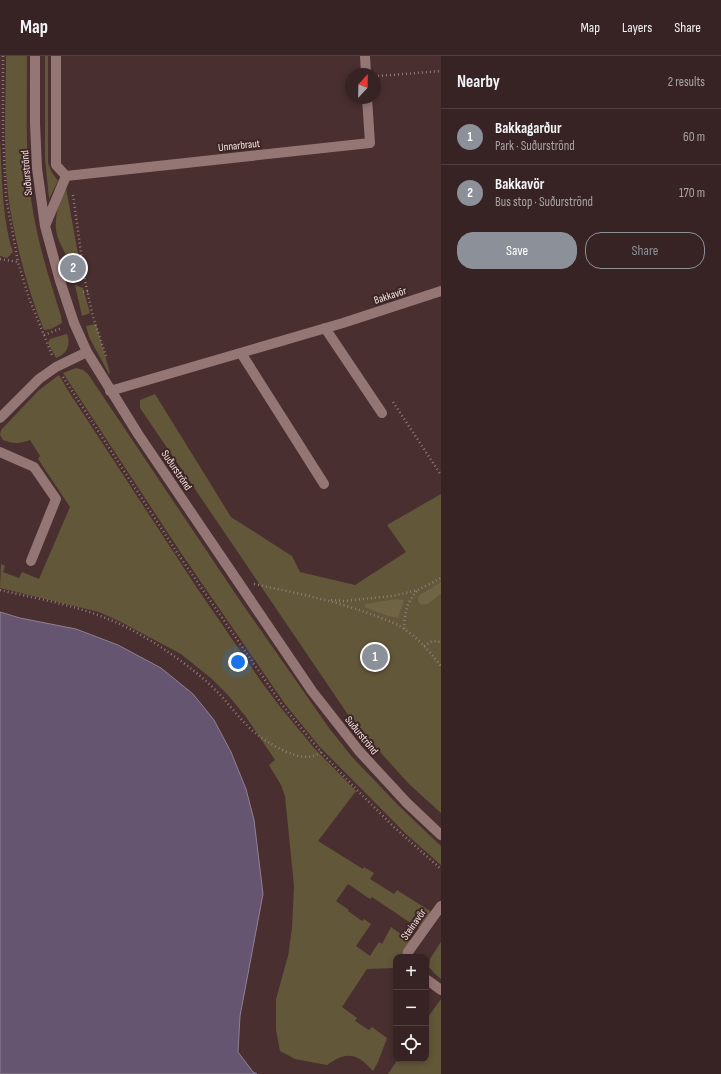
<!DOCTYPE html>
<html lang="en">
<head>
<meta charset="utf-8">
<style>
  :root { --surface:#372323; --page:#3e2b2b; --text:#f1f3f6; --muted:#aaa4a6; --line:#514041; --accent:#8c9099 }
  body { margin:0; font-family:"Sofia Sans Condensed",sans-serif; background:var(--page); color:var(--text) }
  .controls { position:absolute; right:12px; bottom:12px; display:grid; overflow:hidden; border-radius:8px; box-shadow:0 2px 6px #0003 }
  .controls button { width:36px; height:36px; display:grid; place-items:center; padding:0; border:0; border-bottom:1px solid var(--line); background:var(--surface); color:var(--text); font:20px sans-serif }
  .compass { position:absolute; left:345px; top:12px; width:36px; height:36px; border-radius:50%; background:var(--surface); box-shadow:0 2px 6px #0003; rotate:22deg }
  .you { position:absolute; left:238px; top:606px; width:14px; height:14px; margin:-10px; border:3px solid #fff; border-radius:50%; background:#1a73e8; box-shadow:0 0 0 6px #1a73e833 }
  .badge { display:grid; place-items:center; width:26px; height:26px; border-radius:50%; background:var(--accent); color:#fff; font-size:13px; font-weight:700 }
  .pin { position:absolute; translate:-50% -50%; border:2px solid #fff; box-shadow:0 1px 4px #0006 }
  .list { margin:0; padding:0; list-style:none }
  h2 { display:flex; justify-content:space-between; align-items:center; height:52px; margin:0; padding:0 16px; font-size:17px }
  h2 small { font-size:13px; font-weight:400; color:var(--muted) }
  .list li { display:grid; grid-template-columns:26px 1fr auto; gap:12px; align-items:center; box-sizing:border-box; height:56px; padding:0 16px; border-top:1px solid var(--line) }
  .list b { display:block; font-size:15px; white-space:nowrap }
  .list p { margin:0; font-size:13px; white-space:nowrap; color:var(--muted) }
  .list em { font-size:13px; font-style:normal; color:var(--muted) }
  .actions { display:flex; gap:8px; padding:12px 16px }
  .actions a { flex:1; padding:9px 0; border:1px solid var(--accent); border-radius:16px; text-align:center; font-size:14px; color:var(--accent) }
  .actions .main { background:var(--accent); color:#fff }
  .icon { flex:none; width:22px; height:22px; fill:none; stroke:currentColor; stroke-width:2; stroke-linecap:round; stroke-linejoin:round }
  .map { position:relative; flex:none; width:441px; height:1018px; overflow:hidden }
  header { display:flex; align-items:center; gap:24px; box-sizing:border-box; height:56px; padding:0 20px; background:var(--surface); border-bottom:1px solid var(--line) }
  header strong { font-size:19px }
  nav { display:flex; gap:22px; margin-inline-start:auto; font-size:14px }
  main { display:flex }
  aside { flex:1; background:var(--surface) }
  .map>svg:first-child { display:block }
  .green { fill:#63573a }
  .forest { fill:#716445 }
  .water { fill:#655571; stroke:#908093 }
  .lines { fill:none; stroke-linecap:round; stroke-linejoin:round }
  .path { stroke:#937c7c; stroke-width:2.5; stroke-dasharray:1 3; stroke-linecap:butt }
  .minor { stroke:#947675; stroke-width:10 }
  .labels { text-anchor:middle; stroke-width:4; stroke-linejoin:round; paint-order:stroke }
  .street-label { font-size:11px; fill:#f4e3e2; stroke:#3e2525 }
</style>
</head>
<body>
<header>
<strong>Map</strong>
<nav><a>Map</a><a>Layers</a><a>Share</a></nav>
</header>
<main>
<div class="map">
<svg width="441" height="1018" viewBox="0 0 441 1018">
  <rect width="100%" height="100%" fill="#492f2f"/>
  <path class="green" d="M 6,0 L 27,0 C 27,57 24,115 36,171 C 42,201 52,231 61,260 L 62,267 L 51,273 L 44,274 C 28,235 17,193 10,152 C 2,102 6,50 6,0 Z
    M 45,0 L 48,0 L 48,107 L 51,115 L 58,125 L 49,143 L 45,102 Z
    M 0,85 C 2,119 2,163 13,196 L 7,202 L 0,200 Z
    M 66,132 L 79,203 L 69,205 C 65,197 61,190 58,182 C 52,167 59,145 66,132 Z
    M 75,229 L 83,232 L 90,257 L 82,260 Z
    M 96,268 L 110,317 L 109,318 L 89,281 L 86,270 Z
    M 67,278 C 71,289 67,298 56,302 L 48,287 L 50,283 Z
    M 76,312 L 83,314 L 88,318 L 241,546 L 329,672 L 353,702 L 400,751 L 441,790 L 441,809 L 406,778 L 319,690 L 285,648 L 181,497 L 63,317 Z
    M 59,319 L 69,336 L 197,532 L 263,628 L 281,652 L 315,693 L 356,735 L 318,785 L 363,813 L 364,811 L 374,817 L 370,823 L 394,838 L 397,834 L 435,858 L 424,876 L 372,841 L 370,843 L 348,828 L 336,845 L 349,854 L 348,855 L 362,865 L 364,863 L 371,868 L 356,890 L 370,900 L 379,886 L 382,888 L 391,871 L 415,888 L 407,901 L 396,901 L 396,912 L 367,913 L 342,951 L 357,962 L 355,965 L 369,974 L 372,971 L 387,982 L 378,1006 L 373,1015 C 357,997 347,995 327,1009 L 295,1003 L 280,995 L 276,974 L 276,943 L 288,900 L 292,872 L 294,830 L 285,740 L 281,729 L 269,709 L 275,704 L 246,661 L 228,639 L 212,623 L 181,598 L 119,565 L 99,556 L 0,532 L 1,508 L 5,510 L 3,516 L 19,522 L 22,516 L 39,523 L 70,451 L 38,403 L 40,400 L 30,384 C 20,388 13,388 3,384 L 0,379 L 1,374 L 39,334 Z
    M 155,338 L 231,461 L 292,500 L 300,516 L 355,529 L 406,496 L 387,469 L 441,438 L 441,757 L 409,728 L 353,666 L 140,352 L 140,344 Z
    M 441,886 L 441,923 L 434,917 L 429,911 L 430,903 Z
    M 441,943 L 441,1018 L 388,1018 L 398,1003 L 426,1003 L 426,964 Z"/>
  <path class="forest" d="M 441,526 L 441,538 C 433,542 429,551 420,548 C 417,544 417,542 420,539 Z
    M 396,543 L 404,544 L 398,562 L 388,560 L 366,552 L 365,550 L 365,548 Z"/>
  <path class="water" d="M 0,556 L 20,562 L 76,573 L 118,589 L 161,612 L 193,638 L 214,664 L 231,696 L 246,733 L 254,764 L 263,838 L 240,960 L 238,996 L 253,1016 L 257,1018 L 0,1018 Z"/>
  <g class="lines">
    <path class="path" d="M 3,0 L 3,79 L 6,141 L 18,206
      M 378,20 L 441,15
      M 73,139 L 85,225 L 93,261 L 106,300
      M 0,203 L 18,206 L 29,242 L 52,299
      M 78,217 L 81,205
      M 83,236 L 88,235
      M 44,279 L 62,272
      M 63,321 L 178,498 L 283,650 L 321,696 L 357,734 L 394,771 L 441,813
      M 393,346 L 441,419
      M 254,528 C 296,537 337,545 376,560 C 386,564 396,567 404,573 C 419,583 430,596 441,610
      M 0,534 C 34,542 70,548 103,561 C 136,573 172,597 199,619 C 207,626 216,634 223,642 C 237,658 249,675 268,686 C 283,695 306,708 321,696
      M 331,544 L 344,545 L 392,540 L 418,534 L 441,522
      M 404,573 C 405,555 406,548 417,535
      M 424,590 L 432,585 L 441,586"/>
    <path class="minor" d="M 35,0 L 35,67 L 37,112 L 45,170 L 60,225 L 74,267 L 87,296 L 138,378 L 312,635 L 359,695 L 407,747 L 441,779
      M 56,0 L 56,109 L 66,120
      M 365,0 L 366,18
      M 66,120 L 370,87 L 367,42
      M 45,170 L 66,120
      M 325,272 L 382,357
      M 241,297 L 324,428
      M 110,335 L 343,267 L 441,235
      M 0,362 L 39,323 L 56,311 L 87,296
      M 0,396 L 34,411 L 56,443 L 31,505
      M 407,901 L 408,896 L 441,850
      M 426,923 L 441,934"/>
  </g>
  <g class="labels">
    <g class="street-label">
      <text transform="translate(239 89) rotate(-6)" y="4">Unnarbraut</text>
      <text transform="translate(26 117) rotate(-95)" y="4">Suðurströnd</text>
      <text transform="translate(390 239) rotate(-18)" y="4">Bakkavör</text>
      <text transform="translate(177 414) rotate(56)" y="4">Suðurströnd</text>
      <text transform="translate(362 679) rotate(51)" y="4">Suðurströnd</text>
      <text transform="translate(413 868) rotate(-55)" y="4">Steinavör</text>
    </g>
  </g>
</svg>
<div class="controls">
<button>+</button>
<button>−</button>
<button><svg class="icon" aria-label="locate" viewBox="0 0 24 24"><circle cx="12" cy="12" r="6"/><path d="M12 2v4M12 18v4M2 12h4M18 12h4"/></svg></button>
</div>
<svg class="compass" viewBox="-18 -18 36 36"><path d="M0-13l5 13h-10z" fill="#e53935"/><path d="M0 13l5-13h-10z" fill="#aaa4a6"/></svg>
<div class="you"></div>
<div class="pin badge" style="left:375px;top:601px">1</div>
<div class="pin badge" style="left:73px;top:212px">2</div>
</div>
<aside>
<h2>Nearby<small>2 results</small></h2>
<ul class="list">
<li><span class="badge">1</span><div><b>Bakkagarður</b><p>Park · Suðurströnd</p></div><em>60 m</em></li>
<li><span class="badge">2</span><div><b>Bakkavör</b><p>Bus stop · Suðurströnd</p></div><em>170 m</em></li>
</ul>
<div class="actions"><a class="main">Save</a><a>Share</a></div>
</aside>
</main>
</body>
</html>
